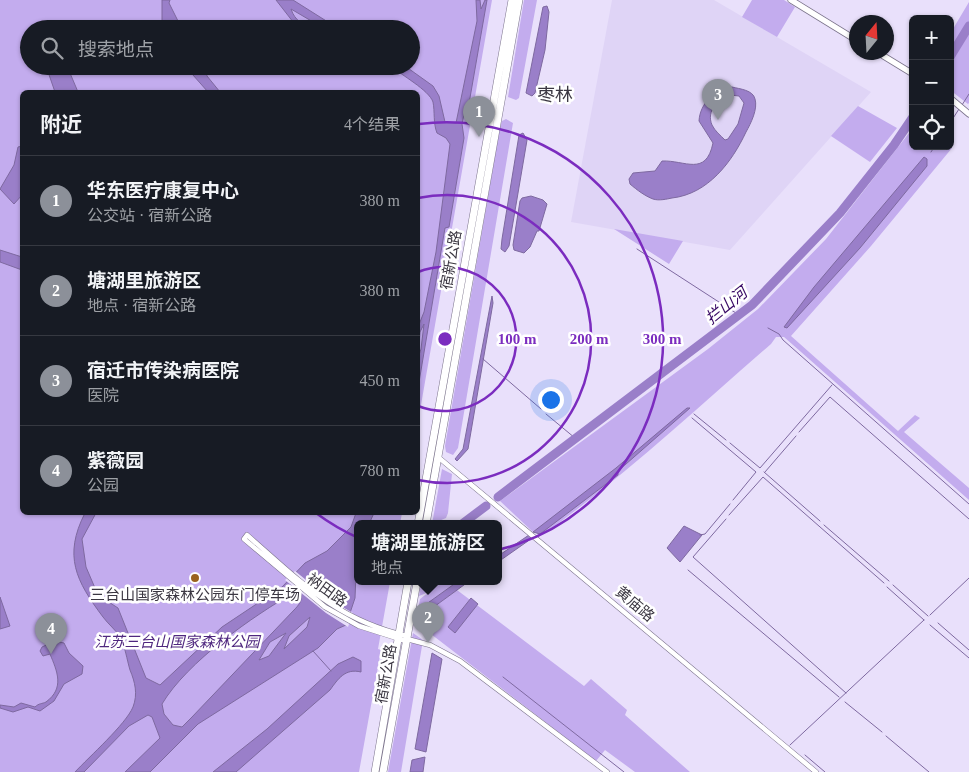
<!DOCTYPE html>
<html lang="zh">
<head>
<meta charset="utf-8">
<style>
  :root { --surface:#171b24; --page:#20242c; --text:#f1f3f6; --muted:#9ea1a6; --line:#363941; --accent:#8c9099 }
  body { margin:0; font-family:"Times New Roman","Noto Sans SC",serif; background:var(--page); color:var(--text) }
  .controls { position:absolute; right:15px; top:15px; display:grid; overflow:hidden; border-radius:8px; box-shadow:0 1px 4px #0004 }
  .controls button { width:45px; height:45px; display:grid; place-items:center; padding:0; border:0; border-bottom:1px solid var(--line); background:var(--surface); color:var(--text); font:25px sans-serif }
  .compass { position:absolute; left:849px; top:15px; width:45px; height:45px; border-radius:50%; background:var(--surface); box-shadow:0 1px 4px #0004; rotate:18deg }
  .you { position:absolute; left:550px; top:399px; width:18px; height:18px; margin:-12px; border:4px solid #fff; border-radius:50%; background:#1a73e8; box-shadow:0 0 0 8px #1a73e833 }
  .badge { display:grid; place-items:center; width:32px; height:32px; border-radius:50%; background:var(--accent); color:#fff; font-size:16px; font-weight:700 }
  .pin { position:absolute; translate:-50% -41px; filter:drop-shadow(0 1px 2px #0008) }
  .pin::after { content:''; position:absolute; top:26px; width:18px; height:15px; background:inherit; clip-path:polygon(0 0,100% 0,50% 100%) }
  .popup { position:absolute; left:354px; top:520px; width:148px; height:65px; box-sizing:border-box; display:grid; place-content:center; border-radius:8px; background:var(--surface); filter:drop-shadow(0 1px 4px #0005); font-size:16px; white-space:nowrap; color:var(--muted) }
  .popup b { font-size:19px; color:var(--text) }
  .popup::after { content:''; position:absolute; left:50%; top:100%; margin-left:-10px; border:10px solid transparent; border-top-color:var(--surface) }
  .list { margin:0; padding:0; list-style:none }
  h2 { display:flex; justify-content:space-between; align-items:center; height:65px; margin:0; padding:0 20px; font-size:21px }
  h2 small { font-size:16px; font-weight:400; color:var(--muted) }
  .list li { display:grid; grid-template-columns:32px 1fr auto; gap:15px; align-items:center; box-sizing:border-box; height:90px; padding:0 20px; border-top:1px solid var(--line) }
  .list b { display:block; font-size:19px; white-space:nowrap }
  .list p { margin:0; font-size:16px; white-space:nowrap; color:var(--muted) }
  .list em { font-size:16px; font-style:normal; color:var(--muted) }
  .icon { flex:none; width:28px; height:28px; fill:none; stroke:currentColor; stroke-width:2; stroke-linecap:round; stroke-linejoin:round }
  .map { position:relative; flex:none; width:969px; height:772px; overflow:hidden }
  .search { position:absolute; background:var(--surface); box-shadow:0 1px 4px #0004; left:20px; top:20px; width:400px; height:55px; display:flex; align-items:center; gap:12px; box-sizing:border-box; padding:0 18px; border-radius:28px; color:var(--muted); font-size:19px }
  .panel { position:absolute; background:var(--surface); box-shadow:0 1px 4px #0004; left:20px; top:90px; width:400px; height:425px; border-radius:8px }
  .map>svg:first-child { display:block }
  .built { fill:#dfd4f6 }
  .green { fill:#c3acee; fill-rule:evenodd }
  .water { fill:#9a7fc9; stroke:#7e69a0; fill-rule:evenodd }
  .pier { fill:#e9e0fb }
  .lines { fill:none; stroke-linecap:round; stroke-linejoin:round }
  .stream { stroke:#7e69a0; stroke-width:1 }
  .river { stroke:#9a7fc9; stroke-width:9 }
  .minor-casing { stroke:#7c748c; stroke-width:5.5 }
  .tertiary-casing { stroke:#7c748c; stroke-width:7 }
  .trunk-casing { stroke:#7c748c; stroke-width:8 }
  .minor { stroke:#fff; stroke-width:4.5 }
  .tertiary { stroke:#fff; stroke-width:5.5 }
  .trunk { stroke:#fff; stroke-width:7 }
  .ring { fill:none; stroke:#7b2cbf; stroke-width:2.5 }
  .poi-dot { fill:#9a621e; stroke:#fff; stroke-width:2 }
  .labels { text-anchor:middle; stroke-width:5; stroke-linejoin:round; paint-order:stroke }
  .street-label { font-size:15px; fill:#3b3742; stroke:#fff }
  .poi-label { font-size:15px; fill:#3b3742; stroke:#fff }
  .park-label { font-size:15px; font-style:italic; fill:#4f277f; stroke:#fff }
  .water-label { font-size:16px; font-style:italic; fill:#390a65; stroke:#fff }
  .quarter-label { font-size:18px; fill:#3b3742; stroke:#fff }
  .centre { fill:#7b2cbf; stroke:#fff; stroke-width:2.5 }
  .ring-label { font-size:15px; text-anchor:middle; font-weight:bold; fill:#7b2cbf; stroke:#fff; stroke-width:5; stroke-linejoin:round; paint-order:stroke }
</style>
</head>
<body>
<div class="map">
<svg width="969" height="772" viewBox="0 0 969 772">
  <rect width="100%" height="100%" fill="#e9e0fb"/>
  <path class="built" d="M 612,0 L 714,0 L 871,92 L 730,250 L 571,222 Z"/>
  <path class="green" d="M 0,0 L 492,0 L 418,422 L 418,92 L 22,92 L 22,512 L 402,513 L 400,524 L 358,524 L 358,582 L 390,582 L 378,649 L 381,650 L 359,772 L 0,772 ZM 29,29 L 411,29 L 411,66 L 29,66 Z
    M 524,0 L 537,0 L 519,98 L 516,100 L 508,97 Z
    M 752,0 L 784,0 L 795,7 L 777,37 L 742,17 Z
    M 969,2 L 969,103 L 968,104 L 950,90 L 950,34 Z
    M 858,106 L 897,128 L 870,162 L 831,136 Z
    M 506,119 L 513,123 L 458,448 L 453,455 L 446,452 L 445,446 L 500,127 L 502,121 Z
    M 913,128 L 913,146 L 952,148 L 871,246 L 791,336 L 898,431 L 915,415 L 920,418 L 904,432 L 969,488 L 969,500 L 784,337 L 776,337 L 771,344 C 696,409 623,478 542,535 L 533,532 L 500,501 L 708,349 L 758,309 L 826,239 Z
    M 614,229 L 683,241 L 669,264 Z
    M 442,469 L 452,474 L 448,513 L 446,518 L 432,524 Z
    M 421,582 L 457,582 L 425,605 L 431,609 L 457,590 L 584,686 L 591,679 L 627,710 L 625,715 L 690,772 L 635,772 L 605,750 L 596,761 L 427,631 L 431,626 L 417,615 L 420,599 L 429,592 L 419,596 Z
    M 413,633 L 423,640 L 401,772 L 388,772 Z"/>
  <path class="water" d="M 162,0 L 170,0 L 169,3 L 182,29 L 162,29 Z
    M 276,0 L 293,0 L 339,29 L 325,29 L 291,9 C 295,21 303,25 315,29 L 297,27 Z
    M 476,0 L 480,0 L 481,9 L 485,0 L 487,0 L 467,115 L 464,114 L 462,124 L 464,138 L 449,227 L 445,228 L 418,388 L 418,358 L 421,349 L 424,324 L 420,332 L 418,355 L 418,327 L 424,312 L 436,252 L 450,144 L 446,138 L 437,133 C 433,123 435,112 433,102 C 429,90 401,75 391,66 L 405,66 L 433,86 L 439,96 L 445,122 L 456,123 L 477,21 Z
    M 547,6 L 549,12 L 545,50 L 535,93 L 532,96 L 526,93 L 543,7 Z
    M 46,66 L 67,66 L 78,92 L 55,92 Z
    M 185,66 L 204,66 L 207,76 L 220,92 L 208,92 Z
    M 732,87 C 740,89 753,90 755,99 C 758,109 751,123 746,132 C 732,162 708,194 672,198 C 667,199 659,201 653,199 C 645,196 637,190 630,184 L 629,179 L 633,173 L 655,171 L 662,161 C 685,160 706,177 713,143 L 699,121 C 700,103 715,89 732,87 ZM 730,95 L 739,96 L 744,103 L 738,124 L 728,139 L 725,140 C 720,135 715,131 712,125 C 706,111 718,98 730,95 Z
    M 523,133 L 527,140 L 526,146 L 509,246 L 505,252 L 501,249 L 502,239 L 519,135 Z
    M 22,146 L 22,195 L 14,204 L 0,189 L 14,165 L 18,147 Z
    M 924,157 L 927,159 L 927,166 L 860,248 L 787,328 L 784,327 L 814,287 Z
    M 531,196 L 543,200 L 547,204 L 539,231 L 537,231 L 530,247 L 524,253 L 514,250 L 513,245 L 520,201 L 522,198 Z
    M 0,250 L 22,257 L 22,270 L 0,262 Z
    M 492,296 L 493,303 L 468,449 L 457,461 L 455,459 L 463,449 Z
    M 687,408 L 690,408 L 618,471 L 618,475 L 540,534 L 533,532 L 616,468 Z
    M 85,513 L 96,513 L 82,539 L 86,567 L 98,595 L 118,608 L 146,678 L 160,685 L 222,627 L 282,587 L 305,563 L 327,551 L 351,527 L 356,513 L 374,513 L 369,524 L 358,524 L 355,598 L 346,625 L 337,629 L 318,648 L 198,724 L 150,772 L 125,772 L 160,738 L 152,717 L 148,715 L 129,726 L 84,772 L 75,772 C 89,757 126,724 133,707 C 138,694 135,682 130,670 C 127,660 125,646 120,637 C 116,630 108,624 103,617 C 76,581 63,556 85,513 ZM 295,592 L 301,592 C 303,600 299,605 294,610 L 192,717 L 182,727 L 173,725 L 164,714 L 162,704 C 187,662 253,616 295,592 ZM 310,617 L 307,627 L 284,649 L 289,636 ZM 286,633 L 269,656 L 259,660 L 270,642 Z
    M 684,526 L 702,535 L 680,562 L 667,548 Z
    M 529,535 L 531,538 L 528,541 L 498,562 L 498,556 Z
    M 457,582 L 468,582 L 431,609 L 427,608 L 425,605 Z
    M 0,597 L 10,626 L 0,629 Z
    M 471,598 L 478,604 L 455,633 L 448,627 Z
    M 55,641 L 64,643 L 69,653 L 83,666 L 82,674 L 64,684 L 54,701 L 40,711 L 28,707 L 13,712 L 0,708 L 0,705 L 14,707 L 21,703 L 35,707 C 39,703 42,704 46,702 C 65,688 57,671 50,654 L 43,656 L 40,651 L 42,647 Z
    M 432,653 L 442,659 L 426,752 L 415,749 Z
    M 353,657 L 361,661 L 361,672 C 345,668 338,679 330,690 L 236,772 L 213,772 L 267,729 L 338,664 Z
    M 425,757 L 423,772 L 410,772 L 412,760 Z"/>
  <path class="pier" d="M 295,571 L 332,601 L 353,613 L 348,627 L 326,613 L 285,580 Z"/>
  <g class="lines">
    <path class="stream" d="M 962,105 L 969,94
      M 950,123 L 959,109
      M 931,152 L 935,146
      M 637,249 L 739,315
      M 768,328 L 779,334 L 783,340 L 969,504
      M 483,359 L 541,409
      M 546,414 L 575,438
      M 694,414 L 726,440
      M 692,418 L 756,472 L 733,500
      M 799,432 L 830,397 L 969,519
      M 730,443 L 760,468 L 832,385
      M 764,472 L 820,521
      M 765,472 L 796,436
      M 729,515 L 763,477 L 884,583
      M 726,519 L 693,557 L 846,693
      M 824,525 L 889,581
      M 700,535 L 705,534 L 730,504
      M 688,570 L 839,697
      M 893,585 L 928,616
      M 887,587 L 924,620
      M 930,615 L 969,578
      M 938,623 L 969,650
      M 930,625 L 969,658
      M 313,651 L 331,671
      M 503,677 L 624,772
      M 845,702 L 882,732
      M 886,736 L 929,772
      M 790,745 L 924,620
      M 805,755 L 825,772"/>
    <path class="river" d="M 950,57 L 969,26
      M 449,194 L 456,150
      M 498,497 L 752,305 L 840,213 L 894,145 L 913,117
      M 462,524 L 486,506"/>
    <defs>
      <path id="minor" d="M 438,457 L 816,772
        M 407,639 L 430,645 L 460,661 L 607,772
        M 406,641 L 359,626 L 325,607 L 244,539 L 247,535 C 300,581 336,620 407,636"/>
      <path id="tertiary" d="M 791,0 L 856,40
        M 877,52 L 913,74
        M 950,98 L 969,114"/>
      <path id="trunk" d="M 418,524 L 512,0
        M 426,524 L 519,0
        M 375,772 L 408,582
        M 383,772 L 417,582"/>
    </defs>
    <use href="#minor" class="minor-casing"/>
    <use href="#tertiary" class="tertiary-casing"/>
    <use href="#trunk" class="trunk-casing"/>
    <use href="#minor" class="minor"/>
    <use href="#tertiary" class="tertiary"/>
    <use href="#trunk" class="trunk"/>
  </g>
  <g class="ring">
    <path d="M418 272A72 72 0 1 1 418 406"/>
    <path d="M418 198A144 144 0 1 1 418 480"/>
    <path d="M419 124A217 217 0 1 1 316 513"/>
  </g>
  <circle class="poi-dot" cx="195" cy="578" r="5"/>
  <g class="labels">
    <g class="street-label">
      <text transform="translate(451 260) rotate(-80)" y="5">宿新公路</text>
      <text transform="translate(327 590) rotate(36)" y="5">衲田路</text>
      <text transform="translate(635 604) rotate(40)" y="5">黄庙路</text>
      <text transform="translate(386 674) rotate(-80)" y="5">宿新公路</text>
    </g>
    <g class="poi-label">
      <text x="195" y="600">三台山国家森林公园东门停车场</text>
    </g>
    <g class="park-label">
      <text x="177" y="647">江苏三台山国家森林公园</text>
    </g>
    <g class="water-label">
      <text transform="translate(726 305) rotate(-39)" y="6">拦山河</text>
    </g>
    <g class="quarter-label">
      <text x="555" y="101">枣林</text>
    </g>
  </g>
  <circle cx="445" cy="339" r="8" class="centre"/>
  <g class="ring-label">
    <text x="517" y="344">100 m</text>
    <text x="589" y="344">200 m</text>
    <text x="662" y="344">300 m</text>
  </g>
</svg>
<div class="controls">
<button>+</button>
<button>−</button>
<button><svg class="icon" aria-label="locate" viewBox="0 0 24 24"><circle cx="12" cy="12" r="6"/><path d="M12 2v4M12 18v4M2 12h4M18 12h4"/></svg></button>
</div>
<svg class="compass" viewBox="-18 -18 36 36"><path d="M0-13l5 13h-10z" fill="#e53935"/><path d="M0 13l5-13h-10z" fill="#9ea1a6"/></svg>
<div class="you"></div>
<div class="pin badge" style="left:479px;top:137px">1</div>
<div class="pin badge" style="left:428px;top:643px">2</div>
<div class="popup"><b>塘湖里旅游区</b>地点</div>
<div class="pin badge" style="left:718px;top:120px">3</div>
<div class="pin badge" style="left:51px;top:654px">4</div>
<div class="search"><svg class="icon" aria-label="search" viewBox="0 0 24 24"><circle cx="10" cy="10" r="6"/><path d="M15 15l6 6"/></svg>搜索地点</div>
<section class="panel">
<h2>附近<small>4个结果</small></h2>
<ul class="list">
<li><span class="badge">1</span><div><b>华东医疗康复中心</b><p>公交站 · 宿新公路</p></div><em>380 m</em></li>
<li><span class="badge">2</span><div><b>塘湖里旅游区</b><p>地点 · 宿新公路</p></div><em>380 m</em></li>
<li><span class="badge">3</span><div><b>宿迁市传染病医院</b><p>医院</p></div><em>450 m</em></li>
<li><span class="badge">4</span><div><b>紫薇园</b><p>公园</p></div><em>780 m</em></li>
</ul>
</section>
</div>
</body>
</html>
